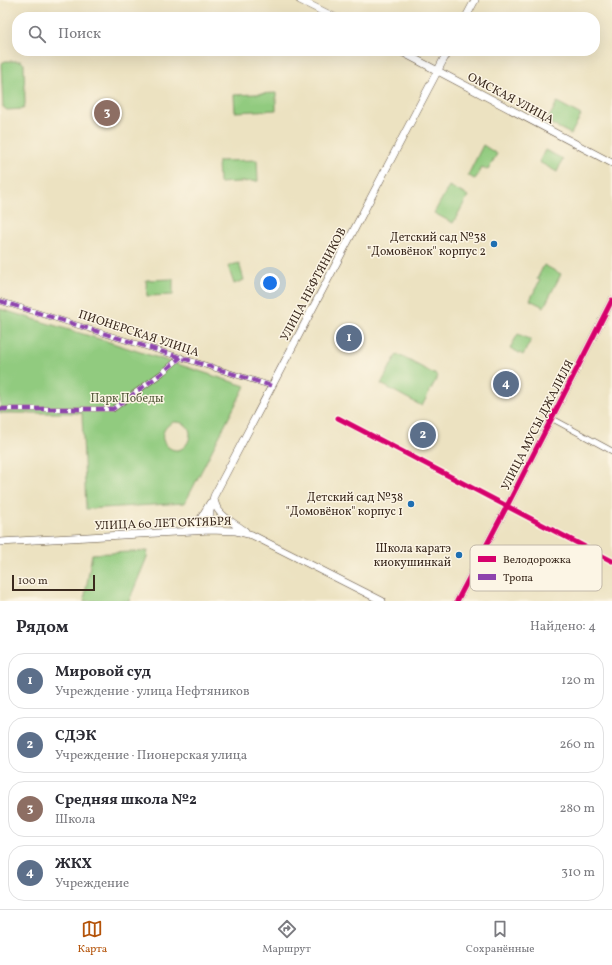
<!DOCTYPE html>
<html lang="ru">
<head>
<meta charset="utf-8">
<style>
  :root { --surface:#fff; --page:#f2f2f3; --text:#2b2b33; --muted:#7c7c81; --line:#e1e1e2; --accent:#b45309 }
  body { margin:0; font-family:Vollkorn,serif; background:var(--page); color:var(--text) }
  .scale { position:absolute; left:12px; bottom:10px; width:83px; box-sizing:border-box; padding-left:4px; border:2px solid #3b2a1e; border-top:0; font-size:11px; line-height:14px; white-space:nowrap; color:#3b2a1e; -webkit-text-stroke:3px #fcf5e5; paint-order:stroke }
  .you { position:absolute; left:270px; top:283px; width:14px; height:14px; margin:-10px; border:3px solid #fff; border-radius:50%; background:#1a73e8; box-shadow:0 0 0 6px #1a73e833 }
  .badge { display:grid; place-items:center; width:26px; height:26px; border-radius:50%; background:var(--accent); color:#fff; font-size:13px; font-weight:700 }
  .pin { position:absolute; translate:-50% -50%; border:2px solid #fff; box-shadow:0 1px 4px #0006 }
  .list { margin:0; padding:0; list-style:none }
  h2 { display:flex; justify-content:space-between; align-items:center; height:52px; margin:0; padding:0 16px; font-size:17px }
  h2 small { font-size:13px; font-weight:400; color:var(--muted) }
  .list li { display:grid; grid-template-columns:26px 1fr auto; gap:12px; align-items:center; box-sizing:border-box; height:56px; margin:0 8px 8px; padding:0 8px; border:1px solid var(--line); border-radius:16px }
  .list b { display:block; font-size:15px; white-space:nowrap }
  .list p { margin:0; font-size:13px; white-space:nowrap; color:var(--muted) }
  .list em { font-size:13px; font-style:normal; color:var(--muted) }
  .icon { flex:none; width:22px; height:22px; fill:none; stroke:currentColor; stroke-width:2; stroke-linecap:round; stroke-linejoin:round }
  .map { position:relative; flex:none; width:612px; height:601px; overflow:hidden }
  .search { position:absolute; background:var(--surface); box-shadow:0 4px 16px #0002; left:12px; right:12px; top:12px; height:44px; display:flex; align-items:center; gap:10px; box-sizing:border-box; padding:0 14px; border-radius:16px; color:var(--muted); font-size:15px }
  .sheet { height:308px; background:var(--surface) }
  nav { display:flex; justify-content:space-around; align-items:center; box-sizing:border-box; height:56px; border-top:1px solid var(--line); background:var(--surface); font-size:11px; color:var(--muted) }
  nav a { display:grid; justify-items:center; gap:2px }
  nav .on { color:var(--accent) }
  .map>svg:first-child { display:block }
  .green { fill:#91cb7f; stroke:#667a4e; fill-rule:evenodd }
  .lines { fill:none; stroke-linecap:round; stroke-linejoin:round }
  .street-casing { stroke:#564636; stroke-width:6 }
  .secondary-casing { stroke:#564636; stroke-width:8 }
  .street { stroke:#fff; stroke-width:5 }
  .secondary { stroke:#fff; stroke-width:7 }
  .quiet { stroke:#8e44ad; stroke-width:4; stroke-dasharray:8 4; stroke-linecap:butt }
  .cycleway-casing { stroke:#fcf5e5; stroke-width:8 }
  .cycleway { stroke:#d6006c; stroke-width:5 }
  .poi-dot { fill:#1f6fb2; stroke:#fcf5e5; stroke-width:1.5 }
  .labels { text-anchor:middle; stroke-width:3; stroke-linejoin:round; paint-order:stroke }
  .street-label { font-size:12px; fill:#3b2a1e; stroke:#fcf5e5 }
  .poi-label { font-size:12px; fill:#3b2a1e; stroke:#fcf5e5; text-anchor:end }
  .park-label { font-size:12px; fill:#555a3b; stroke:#fcf5e5 }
  .key { fill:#fcf5e5; stroke:#c2b8a9; stroke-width:1 }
  .key-label { font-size:11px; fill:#3b2a1e }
</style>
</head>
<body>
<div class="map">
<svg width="612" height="601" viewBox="0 0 612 601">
  <rect width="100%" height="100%" fill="#fcf5e5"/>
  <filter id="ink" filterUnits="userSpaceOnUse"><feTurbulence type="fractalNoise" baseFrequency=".025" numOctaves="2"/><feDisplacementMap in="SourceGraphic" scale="8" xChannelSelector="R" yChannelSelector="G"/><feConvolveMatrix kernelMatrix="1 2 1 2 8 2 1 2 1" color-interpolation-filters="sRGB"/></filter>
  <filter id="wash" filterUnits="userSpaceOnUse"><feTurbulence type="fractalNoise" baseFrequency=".012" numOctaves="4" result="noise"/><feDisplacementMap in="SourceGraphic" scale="16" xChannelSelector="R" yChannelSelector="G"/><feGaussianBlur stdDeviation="0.9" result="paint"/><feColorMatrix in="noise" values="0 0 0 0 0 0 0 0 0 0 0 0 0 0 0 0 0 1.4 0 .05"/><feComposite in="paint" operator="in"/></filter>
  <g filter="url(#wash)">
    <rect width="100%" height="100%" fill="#ece2c1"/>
    <path class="green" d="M 6,61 L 21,61 L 24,64 L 25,104 L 23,109 L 7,110 L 3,107 L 1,66 L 3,62 Z
      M 276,93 L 276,110 L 235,112 L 234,95 Z
      M 557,102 L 581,115 L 571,134 L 547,122 Z
      M 483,145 L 497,154 L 488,170 L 482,167 L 476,178 L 474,179 L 468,175 Z
      M 545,150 L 563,159 L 557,172 L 539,162 Z
      M 257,160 L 258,181 L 219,183 L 218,161 Z
      M 449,186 L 468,196 L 453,223 L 434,213 Z
      M 239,263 L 244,280 L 234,284 L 228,266 Z
      M 544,265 L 561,274 L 544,307 L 530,300 L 540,280 L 537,279 Z
      M 173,279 L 173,295 L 147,296 L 146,280 Z
      M 0,309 L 106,341 L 245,386 L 185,503 L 86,509 L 82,413 L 0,413 ZM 174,422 C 204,421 186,463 167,446 C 158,438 164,425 174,422 Z
      M 518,334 L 531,340 L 523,355 L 510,348 Z
      M 397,354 L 438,376 L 422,406 L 381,384 Z
      M 148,551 L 147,557 L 129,601 L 84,601 L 92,554 Z"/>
  </g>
  <g filter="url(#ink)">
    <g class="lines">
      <defs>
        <path id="street" d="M 0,301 L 272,386
          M 0,409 L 113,409 L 162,373 L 181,357
          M 338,418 L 612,561
          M 551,418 L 612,451"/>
        <path id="secondary" d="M 300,0 L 334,17
          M 466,17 L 475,0
          M 400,51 L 612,163
          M 214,498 C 215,515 233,522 245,531
          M 210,530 L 210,511 L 214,496 L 448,51
          M 185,531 L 200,520 L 210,503
          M 0,542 L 210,530 L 236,531 L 252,535 L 382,601
          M 457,601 L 507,506 L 612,300"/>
      </defs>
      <use href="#street" class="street-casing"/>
      <use href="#secondary" class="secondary-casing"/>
      <use href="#street" class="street"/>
      <use href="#secondary" class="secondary"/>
      <path class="quiet" d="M 0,301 L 272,386
        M 0,409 L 113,409 L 162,373 L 181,357"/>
      <defs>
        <path id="cycleway" d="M 338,418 L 612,561
          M 457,601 L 507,506 L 612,300"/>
      </defs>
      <use href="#cycleway" class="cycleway-casing"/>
      <use href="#cycleway" class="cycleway"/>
    </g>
  </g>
  <g class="poi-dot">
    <circle cx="494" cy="244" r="4"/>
    <circle cx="411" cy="504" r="4"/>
    <circle cx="459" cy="555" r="4"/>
  </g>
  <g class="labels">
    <g class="street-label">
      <text transform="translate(511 98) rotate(28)" y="4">ОМСКАЯ УЛИЦА</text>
      <text transform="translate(313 284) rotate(-62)" y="4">УЛИЦА НЕФТЯНИКОВ</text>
      <text transform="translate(139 333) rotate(18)" y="4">ПИОНЕРСКАЯ УЛИЦА</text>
      <text transform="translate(537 425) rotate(-63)" y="4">УЛИЦА МУСЫ ДЖАЛИЛЯ</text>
      <text transform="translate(163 523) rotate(-2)" y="4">УЛИЦА 60 ЛЕТ ОКТЯБРЯ</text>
    </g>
    <g class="poi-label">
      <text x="486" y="241">Детский сад №38<tspan x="486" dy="14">"Домовёнок" корпус 2</tspan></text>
      <text x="403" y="501">Детский сад №38<tspan x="403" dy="14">"Домовёнок" корпус 1</tspan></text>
      <text x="451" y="552">Школа каратэ<tspan x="451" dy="14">киокушинкай</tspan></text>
    </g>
    <g class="park-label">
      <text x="127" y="402">Парк Победы</text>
    </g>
  </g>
  <rect x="470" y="545" width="132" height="46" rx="6" class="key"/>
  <rect x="478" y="556" width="18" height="6" fill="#d6006c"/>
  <rect x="478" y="574" width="18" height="6" fill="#8e44ad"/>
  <g class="key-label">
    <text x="503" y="563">Велодорожка</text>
    <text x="503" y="581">Тропа</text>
  </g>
</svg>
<div class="scale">100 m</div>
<div class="you"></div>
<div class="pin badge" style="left:349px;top:338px;background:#5c6f8a">1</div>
<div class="pin badge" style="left:423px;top:435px;background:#5c6f8a">2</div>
<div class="pin badge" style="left:107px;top:113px;background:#8d6e63">3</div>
<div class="pin badge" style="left:506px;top:384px;background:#5c6f8a">4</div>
<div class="search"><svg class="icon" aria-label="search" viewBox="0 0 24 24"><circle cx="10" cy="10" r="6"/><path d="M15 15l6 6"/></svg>Поиск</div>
</div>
<section class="sheet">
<h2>Рядом<small>Найдено: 4</small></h2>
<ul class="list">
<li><span class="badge" style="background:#5c6f8a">1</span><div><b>Мировой суд</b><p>Учреждение · улица Нефтяников</p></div><em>120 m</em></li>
<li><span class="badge" style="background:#5c6f8a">2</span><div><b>СДЭК</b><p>Учреждение · Пионерская улица</p></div><em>260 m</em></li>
<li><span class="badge" style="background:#8d6e63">3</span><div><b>Средняя школа №2</b><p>Школа</p></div><em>280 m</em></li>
<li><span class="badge" style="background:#5c6f8a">4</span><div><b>ЖКХ</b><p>Учреждение</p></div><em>310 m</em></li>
</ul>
</section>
<nav>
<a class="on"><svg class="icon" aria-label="map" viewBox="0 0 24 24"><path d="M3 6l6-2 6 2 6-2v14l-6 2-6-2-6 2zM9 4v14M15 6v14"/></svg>Карта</a>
<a><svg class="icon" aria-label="directions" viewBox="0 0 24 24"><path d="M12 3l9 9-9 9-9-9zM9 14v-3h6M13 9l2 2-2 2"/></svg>Маршрут</a>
<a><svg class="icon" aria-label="saved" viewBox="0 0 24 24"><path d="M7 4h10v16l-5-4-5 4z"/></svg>Сохранённые</a>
</nav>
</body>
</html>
